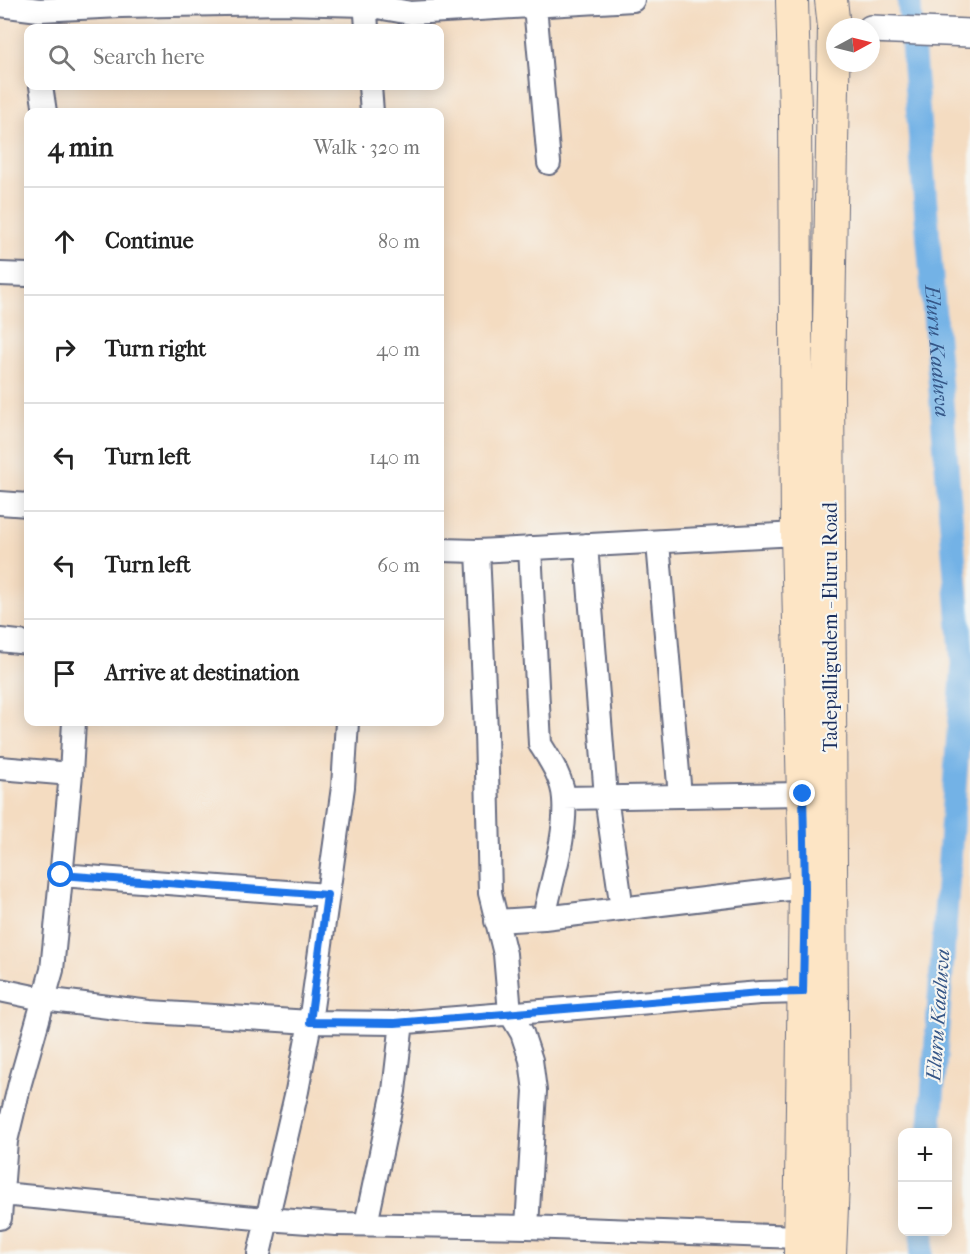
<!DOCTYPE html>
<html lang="en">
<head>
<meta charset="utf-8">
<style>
  :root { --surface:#fff; --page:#f6f6f6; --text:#222; --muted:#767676; --line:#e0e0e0 }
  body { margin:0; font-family:"IM FELL French Canon",serif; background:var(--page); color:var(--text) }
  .controls { position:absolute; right:18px; bottom:18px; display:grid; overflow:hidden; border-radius:12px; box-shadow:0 3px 15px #0003 }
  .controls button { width:54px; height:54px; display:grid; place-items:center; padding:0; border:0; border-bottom:2px solid var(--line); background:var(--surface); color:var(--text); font:30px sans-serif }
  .compass { position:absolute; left:826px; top:18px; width:54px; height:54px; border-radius:50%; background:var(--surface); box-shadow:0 3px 15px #0003; rotate:83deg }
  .stop { position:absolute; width:18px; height:18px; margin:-14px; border:4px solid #1a73e8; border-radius:50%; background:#fff }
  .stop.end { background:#1a73e8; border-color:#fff; box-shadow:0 2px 6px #0008 }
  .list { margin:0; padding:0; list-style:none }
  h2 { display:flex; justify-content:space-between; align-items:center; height:78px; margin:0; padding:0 24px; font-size:26px }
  h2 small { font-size:20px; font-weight:400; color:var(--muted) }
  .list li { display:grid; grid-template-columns:39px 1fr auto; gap:18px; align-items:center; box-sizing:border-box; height:108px; padding:0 24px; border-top:2px solid var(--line) }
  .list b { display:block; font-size:22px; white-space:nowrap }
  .list em { font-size:20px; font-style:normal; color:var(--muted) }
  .icon { flex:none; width:33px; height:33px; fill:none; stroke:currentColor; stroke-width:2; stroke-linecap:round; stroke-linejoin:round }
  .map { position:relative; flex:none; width:970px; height:1254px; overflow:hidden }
  .search { position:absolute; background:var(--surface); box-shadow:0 3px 15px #0003; left:24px; top:24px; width:420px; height:66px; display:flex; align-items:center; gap:15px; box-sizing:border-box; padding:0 21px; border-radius:12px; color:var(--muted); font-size:22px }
  .panel { position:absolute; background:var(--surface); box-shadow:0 3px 15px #0003; left:24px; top:108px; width:420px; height:618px; border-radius:12px }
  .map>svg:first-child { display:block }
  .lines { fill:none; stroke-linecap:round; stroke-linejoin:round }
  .canal { stroke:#73b2e6; stroke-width:24 }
  .minor-casing { stroke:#676c81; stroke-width:26 }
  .tertiary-casing { stroke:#676c81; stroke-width:30 }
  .secondary-casing { stroke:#676c81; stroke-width:34 }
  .minor { stroke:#fff; stroke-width:22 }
  .tertiary { stroke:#fff; stroke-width:27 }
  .secondary { stroke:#fde5c5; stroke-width:32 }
  .route { stroke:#1a73e8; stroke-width:8 }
  .labels { text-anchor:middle; stroke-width:4.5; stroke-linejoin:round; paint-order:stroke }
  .street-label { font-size:20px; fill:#1b2f5e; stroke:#f6f6f2 }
  .water-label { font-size:21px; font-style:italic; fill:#355687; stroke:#f6f6f2 }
</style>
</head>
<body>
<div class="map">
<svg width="970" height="1254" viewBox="0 0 970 1254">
  <rect width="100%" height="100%" fill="#f6f6f2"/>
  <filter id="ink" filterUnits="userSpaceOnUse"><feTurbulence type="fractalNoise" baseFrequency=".0167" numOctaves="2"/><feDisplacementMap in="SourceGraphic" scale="12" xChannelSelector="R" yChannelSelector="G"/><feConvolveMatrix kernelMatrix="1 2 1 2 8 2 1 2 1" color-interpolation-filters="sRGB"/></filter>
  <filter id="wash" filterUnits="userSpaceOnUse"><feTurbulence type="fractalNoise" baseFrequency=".008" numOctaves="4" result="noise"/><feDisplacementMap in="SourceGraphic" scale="24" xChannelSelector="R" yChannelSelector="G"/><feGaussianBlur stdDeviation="1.35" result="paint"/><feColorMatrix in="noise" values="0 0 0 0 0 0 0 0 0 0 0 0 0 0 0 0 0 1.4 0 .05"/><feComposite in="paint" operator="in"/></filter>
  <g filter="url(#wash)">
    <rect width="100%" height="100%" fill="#f4dcc1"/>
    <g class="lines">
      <g class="canal">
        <path id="s1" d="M 909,0 L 963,669 L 930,1132"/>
        <path d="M 921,1254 L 923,1232"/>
      </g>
    </g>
  </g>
  <g filter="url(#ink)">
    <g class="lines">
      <defs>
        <path id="minor" d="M 365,0 L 367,28
          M 0,5 L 39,10 L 121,6 L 283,3 L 366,5 L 411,13 L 633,0
          M 535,6 L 549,163
          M 41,86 L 45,112
          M 370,86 L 372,112
          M 0,274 L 28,275
          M 0,503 L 28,505
          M 658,543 L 680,796
          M 586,545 L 606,797 L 622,909
          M 530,548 L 540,744 C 550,760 563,779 564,799 C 567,836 551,882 544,918
          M 440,550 L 478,551 L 797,534
          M 478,551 L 486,731 L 490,893 L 505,954 L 510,1013 L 522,1033 L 531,1060 L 535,1091 L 527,1227
          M 0,640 L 28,643
          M 0,768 L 71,774
          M 564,798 L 803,794
          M 61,875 L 327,895
          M 496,921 L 544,918 L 805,887
          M 0,990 L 43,999 L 150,1012 L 310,1022 L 395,1023 L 760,993 L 803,992
          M 2,1194 L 266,1219 L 336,1224 L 527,1227 L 799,1237
          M 0,1218 L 6,1141 L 20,1083 L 52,970 L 71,774 L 74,722
          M 366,1224 L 394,1091 L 402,1022
          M 259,1254 L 297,1091 L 310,1022 L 343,787 L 347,722"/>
        <path id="tertiary" d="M 871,29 L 970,33"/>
        <path id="secondary" d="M 792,0 L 795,111 L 797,534 L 805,887 L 800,1254
          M 830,1254 L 833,1183 L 828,384 L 834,27 L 831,0"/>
      </defs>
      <use href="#minor" class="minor-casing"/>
      <use href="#tertiary" class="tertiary-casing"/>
      <use href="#secondary" class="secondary-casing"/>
      <use href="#minor" class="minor"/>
      <use href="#tertiary" class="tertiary"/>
      <use href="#secondary" class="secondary"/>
    </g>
  </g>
  <g class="lines" filter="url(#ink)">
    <path class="route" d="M 61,875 L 327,895 L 310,1022 L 395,1023 L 760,993 L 803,992 L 805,888 L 803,794"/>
  </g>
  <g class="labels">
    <g class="street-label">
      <text transform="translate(830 627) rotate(-90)" y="7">Tadepalligudem - Eluru Road</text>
    </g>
    <g class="water-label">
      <text dy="7" stroke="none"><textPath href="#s1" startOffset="352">Eluru Kaaluva</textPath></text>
      <text transform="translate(938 1015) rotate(-86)" y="7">Eluru Kaaluva</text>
    </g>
  </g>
</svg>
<div class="controls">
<button>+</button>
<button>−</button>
</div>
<svg class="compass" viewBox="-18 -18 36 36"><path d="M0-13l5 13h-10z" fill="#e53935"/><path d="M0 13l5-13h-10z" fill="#767676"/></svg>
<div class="stop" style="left:61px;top:875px"></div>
<div class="stop end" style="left:803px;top:794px"></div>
<div class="search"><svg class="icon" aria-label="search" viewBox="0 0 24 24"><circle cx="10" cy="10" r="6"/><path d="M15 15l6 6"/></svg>Search here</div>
<section class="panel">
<h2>4 min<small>Walk · 320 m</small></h2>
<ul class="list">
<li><svg class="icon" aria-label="ahead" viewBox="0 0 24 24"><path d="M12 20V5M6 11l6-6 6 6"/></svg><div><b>Continue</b></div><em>80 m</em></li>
<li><svg class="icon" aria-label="right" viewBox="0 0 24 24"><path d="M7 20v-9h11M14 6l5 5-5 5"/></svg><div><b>Turn right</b></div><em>40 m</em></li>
<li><svg class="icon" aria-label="left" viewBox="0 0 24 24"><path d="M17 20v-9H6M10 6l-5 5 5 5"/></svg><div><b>Turn left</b></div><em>140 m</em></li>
<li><svg class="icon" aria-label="left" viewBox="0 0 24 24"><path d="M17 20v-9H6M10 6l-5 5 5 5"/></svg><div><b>Turn left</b></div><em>60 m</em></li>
<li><svg class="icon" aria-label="arrive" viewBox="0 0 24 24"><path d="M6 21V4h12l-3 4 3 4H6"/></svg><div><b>Arrive at destination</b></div></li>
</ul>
</section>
</div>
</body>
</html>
